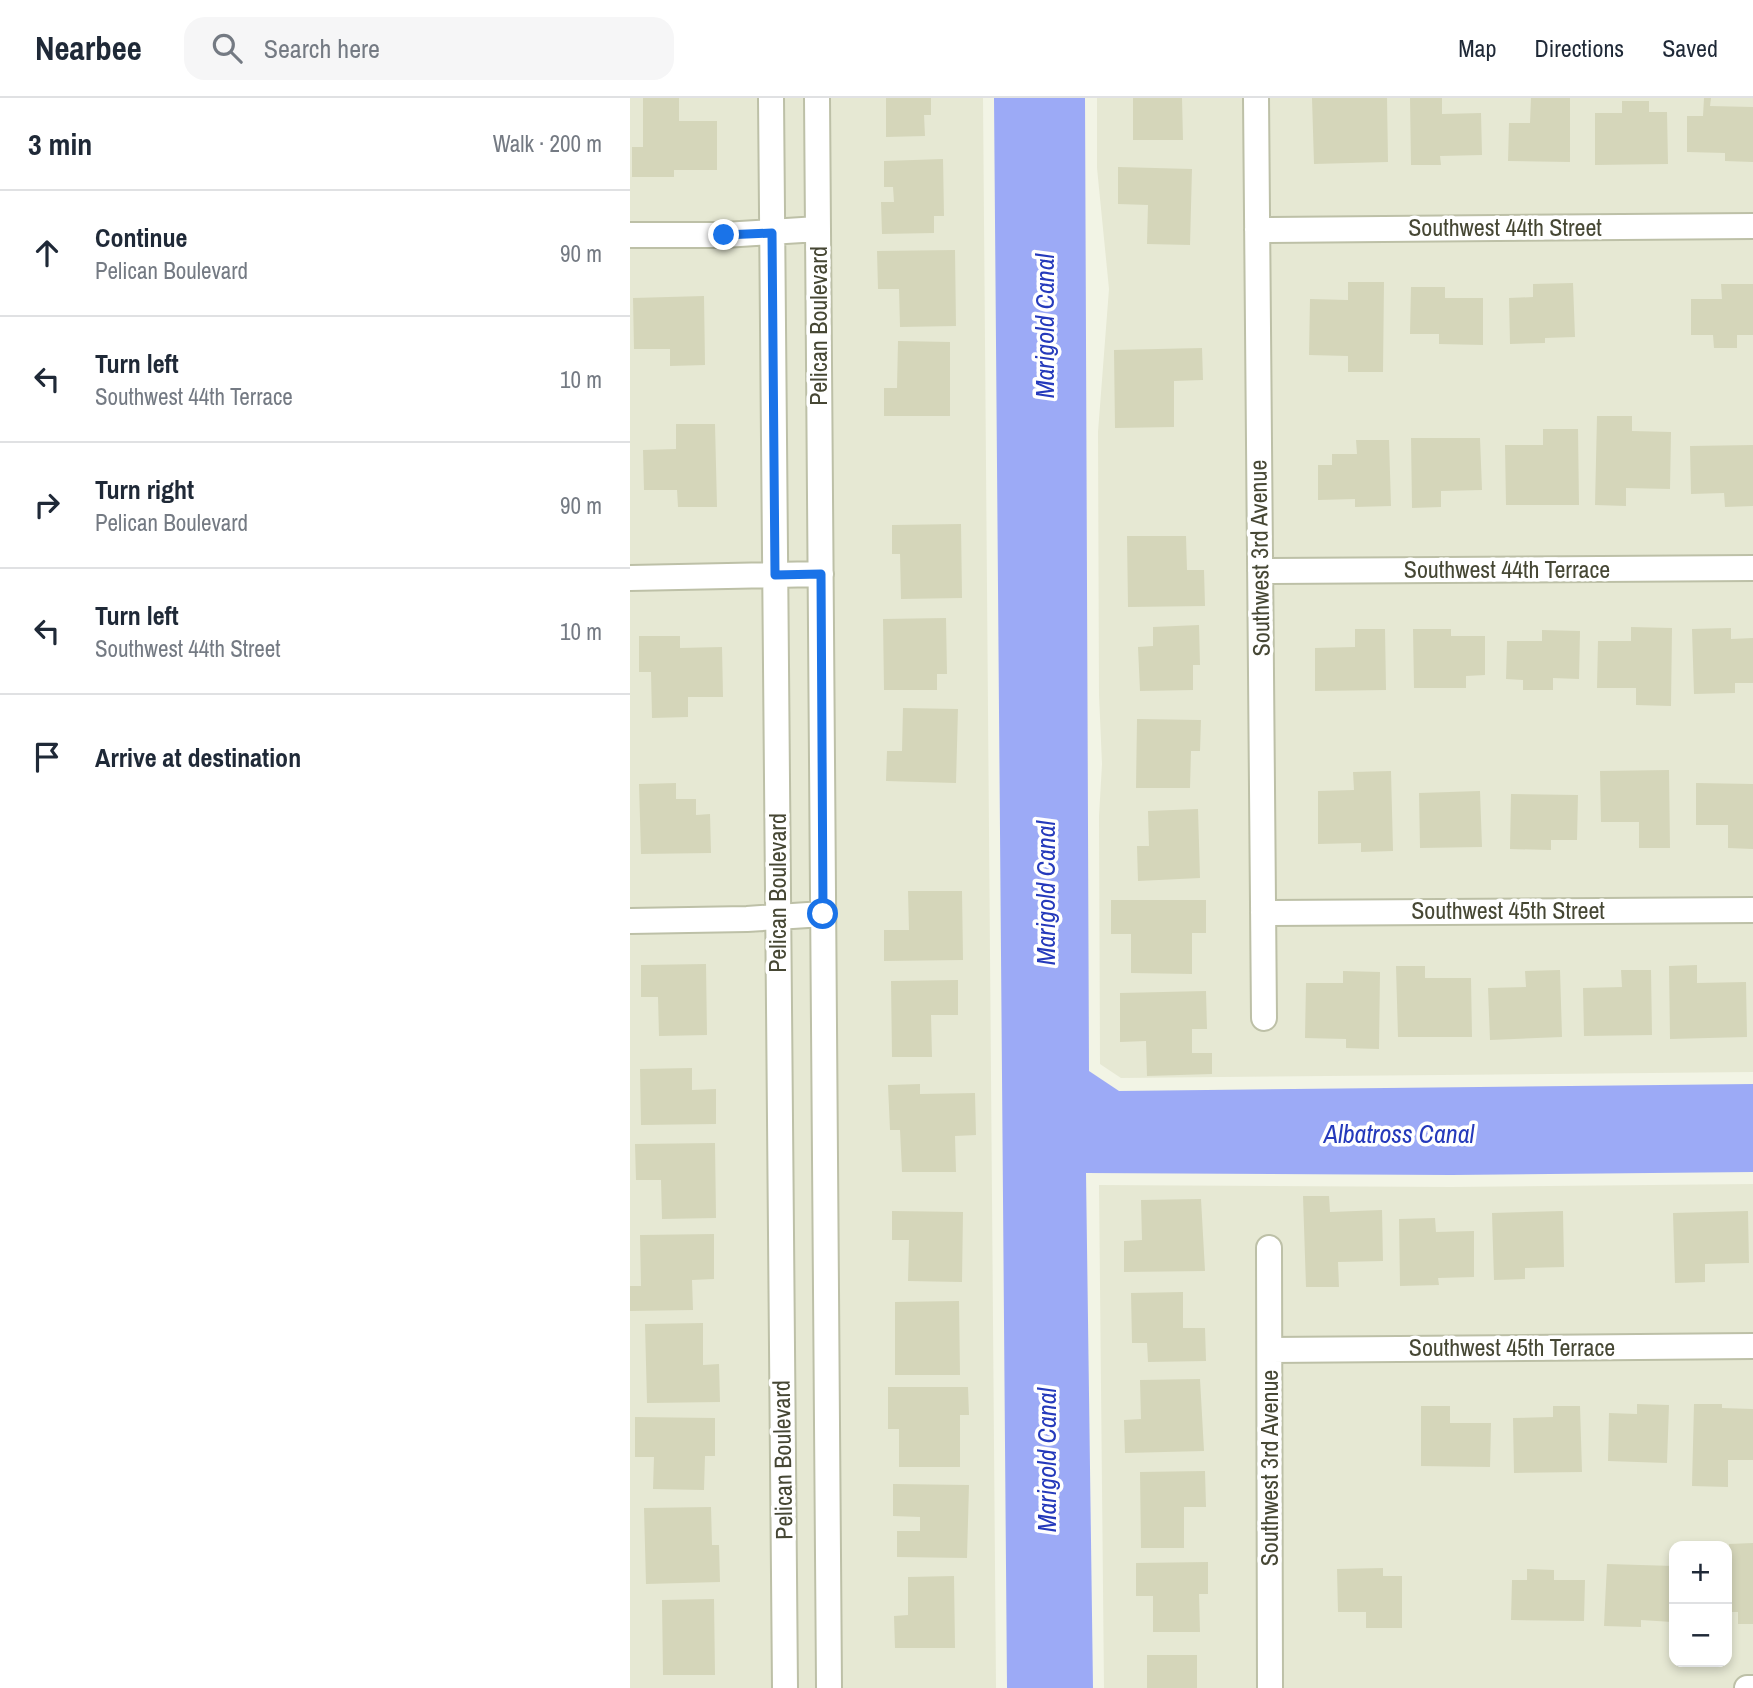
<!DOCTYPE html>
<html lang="en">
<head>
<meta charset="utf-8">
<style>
  :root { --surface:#fff; --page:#f6f6f7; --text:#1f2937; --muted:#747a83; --line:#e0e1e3 }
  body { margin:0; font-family:"Archivo Narrow",sans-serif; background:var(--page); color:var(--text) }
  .controls { position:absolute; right:21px; bottom:21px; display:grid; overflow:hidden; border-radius:14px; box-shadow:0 4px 10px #0003 }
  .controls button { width:63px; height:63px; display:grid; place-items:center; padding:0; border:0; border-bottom:2px solid var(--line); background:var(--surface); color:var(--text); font:35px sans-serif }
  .stop { position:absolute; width:21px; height:21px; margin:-16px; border:5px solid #1a73e8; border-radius:50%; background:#fff }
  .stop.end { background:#1a73e8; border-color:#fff; box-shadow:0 2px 7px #0008 }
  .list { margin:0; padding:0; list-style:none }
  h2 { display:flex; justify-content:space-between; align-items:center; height:91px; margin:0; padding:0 28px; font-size:30px }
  h2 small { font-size:23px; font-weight:400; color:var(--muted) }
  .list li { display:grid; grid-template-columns:46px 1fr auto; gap:21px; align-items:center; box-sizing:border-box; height:126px; padding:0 28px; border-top:2px solid var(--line) }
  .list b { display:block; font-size:26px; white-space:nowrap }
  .list p { margin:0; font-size:23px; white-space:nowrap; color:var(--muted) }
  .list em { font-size:23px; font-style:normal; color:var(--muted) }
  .icon { flex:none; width:38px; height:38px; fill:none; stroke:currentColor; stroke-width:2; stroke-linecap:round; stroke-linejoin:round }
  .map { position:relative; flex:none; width:1123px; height:1590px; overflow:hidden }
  header { display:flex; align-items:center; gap:42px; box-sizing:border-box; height:98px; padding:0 35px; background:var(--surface); border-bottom:2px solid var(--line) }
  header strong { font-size:33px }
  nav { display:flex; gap:38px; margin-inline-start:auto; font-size:24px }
  .search { width:490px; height:63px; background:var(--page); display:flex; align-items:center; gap:18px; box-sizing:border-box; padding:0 24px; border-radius:21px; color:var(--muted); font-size:26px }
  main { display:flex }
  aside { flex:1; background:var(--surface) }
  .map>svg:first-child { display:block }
  .residential { fill:#e6e8d3; fill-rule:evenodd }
  .water { fill:#9caaf6 }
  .building { fill:#d5d6ba }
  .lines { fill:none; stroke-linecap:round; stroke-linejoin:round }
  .minor-casing { stroke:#bdc0a7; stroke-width:28 }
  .minor { stroke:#fff; stroke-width:24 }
  .route { stroke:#1a73e8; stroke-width:9 }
  .labels { text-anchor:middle; stroke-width:7; stroke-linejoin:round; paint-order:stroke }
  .street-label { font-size:24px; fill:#464734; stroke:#fff }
  .water-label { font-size:26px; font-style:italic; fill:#253abb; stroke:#fff }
</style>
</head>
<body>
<header>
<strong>Nearbee</strong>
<div class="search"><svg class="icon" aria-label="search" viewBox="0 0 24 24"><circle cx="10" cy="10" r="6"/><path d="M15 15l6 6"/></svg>Search here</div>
<nav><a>Map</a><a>Directions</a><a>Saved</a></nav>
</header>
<main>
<aside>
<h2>3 min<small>Walk · 200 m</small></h2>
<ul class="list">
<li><svg class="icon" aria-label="ahead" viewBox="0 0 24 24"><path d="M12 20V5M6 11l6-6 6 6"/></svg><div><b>Continue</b><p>Pelican Boulevard</p></div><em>90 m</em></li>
<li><svg class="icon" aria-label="left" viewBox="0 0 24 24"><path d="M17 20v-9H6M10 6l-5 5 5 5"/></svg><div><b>Turn left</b><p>Southwest 44th Terrace</p></div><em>10 m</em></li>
<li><svg class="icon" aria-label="right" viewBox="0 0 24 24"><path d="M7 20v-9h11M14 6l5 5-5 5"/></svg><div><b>Turn right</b><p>Pelican Boulevard</p></div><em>90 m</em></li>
<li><svg class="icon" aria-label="left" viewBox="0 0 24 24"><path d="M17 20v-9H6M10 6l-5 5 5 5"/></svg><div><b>Turn left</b><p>Southwest 44th Street</p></div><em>10 m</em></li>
<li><svg class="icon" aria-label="arrive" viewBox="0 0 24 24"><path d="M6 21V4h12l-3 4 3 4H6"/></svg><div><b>Arrive at destination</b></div></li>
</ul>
</aside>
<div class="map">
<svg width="1123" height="1590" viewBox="0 0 1123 1590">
  <rect width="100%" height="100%" fill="#f2f4e5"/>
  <path class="residential" d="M 0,0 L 128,0 L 142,1590 L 0,1590 Z
    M 154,0 L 174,0 L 185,1590 L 168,1590 Z
    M 200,0 L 353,0 L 366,1590 L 212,1590 Z
    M 467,0 L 1123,0 L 1123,974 L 491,980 L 470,966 L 469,718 L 472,666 L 469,597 L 468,334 L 479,191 L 467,70 Z
    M 1123,1086 L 1123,1590 L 474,1590 L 469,1087 L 821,1089 ZM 1044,1448 L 1097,1448 L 1097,1564 L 1044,1564 Z"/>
  <path class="water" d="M 364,0 L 455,0 L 459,973 L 489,993 L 1123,986 L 1123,1074 L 821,1077 L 456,1075 L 463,1590 L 377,1590 Z"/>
  <path class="building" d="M 13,0 L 49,0 L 49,23 L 87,23 L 87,72 L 44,72 L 44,79 L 2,79 L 2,49 L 13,49 Z
    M 256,0 L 301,0 L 301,17 L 294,17 L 295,38 L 256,39 Z
    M 503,0 L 552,0 L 553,42 L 503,42 Z
    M 682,0 L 757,0 L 758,64 L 684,66 Z
    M 780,0 L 812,0 L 812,16 L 851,15 L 852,57 L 810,58 L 811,67 L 781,67 Z
    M 901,0 L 940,0 L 940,64 L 878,63 L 879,25 L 900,25 Z
    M 1074,0 L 1081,0 L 1080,8 L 1123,9 L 1123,64 L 1095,63 L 1095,55 L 1057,54 L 1057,18 L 1073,18 Z
    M 992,3 L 1019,3 L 1019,14 L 1037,14 L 1038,66 L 965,67 L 965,15 L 992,15 Z
    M 313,61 L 314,118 L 304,118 L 304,135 L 252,136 L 251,104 L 264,104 L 263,89 L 254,89 L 254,63 Z
    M 488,69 L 562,71 L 560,147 L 517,146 L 518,107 L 488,106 Z
    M 325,152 L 326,228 L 270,229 L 269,191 L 248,191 L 247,153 Z
    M 718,184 L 754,184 L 753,274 L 718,274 L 718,258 L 679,257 L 680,201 L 718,202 Z
    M 943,185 L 945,239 L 915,240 L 915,245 L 880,246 L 879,200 L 903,199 L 903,186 Z
    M 1091,186 L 1123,186 L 1123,237 L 1107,237 L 1107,250 L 1084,250 L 1083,237 L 1061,237 L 1061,201 L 1092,201 Z
    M 781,189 L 815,189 L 815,200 L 853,200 L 853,247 L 809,246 L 809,236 L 780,236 Z
    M 74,198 L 75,267 L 40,268 L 40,251 L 4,251 L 3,200 Z
    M 268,243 L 320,244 L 320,318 L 254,318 L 254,290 L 267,290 Z
    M 572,250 L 573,282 L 544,283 L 544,329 L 485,330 L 484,252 Z
    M 967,318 L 1002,318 L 1002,333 L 1041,334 L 1040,391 L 996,390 L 996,408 L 965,407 Z
    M 46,326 L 85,326 L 87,409 L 48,409 L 47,392 L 14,392 L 13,352 L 46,351 Z
    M 913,331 L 948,331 L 949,407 L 876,407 L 875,347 L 913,347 Z
    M 781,340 L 850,340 L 852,392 L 811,393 L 811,409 L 782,410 Z
    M 726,342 L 759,342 L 761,408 L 725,409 L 725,401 L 688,402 L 688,367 L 702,367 L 702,356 L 727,356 Z
    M 1123,347 L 1123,408 L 1095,409 L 1094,395 L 1061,396 L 1060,348 Z
    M 331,426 L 332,500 L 271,501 L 270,456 L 262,456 L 262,427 Z
    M 497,438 L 556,438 L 557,472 L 574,472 L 575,508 L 498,509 Z
    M 316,520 L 317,576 L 307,576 L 307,592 L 254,592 L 253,521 Z
    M 569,527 L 570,567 L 563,567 L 563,592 L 510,593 L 508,549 L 523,548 L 523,529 Z
    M 1001,529 L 1042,530 L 1041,608 L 1006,607 L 1006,590 L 967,590 L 968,543 L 1001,543 Z
    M 1101,530 L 1101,541 L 1123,540 L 1123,585 L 1105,585 L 1105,595 L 1064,596 L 1062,531 Z
    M 725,531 L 755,531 L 756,592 L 685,593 L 685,550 L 725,549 Z
    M 783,531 L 821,531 L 821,538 L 855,538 L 855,577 L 836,578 L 836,590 L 784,590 Z
    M 912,532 L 950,533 L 949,581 L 923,580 L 923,592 L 893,592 L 893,582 L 876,581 L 877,543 L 912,543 Z
    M 9,538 L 50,538 L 50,550 L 92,549 L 93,599 L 58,599 L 58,619 L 22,620 L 21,574 L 9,574 Z
    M 273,610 L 328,611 L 326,685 L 256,683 L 257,653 L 272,653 Z
    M 507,621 L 571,622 L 570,653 L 561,653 L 560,690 L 506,690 Z
    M 1039,672 L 1040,750 L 1009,750 L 1009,724 L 971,724 L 970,673 Z
    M 761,673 L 763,753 L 731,754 L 731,745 L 688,746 L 688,693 L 724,692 L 723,674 Z
    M 46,685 L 46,701 L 66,701 L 66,717 L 80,716 L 81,755 L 11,756 L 9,686 Z
    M 1066,685 L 1123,686 L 1123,751 L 1098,750 L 1098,727 L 1066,727 Z
    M 850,693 L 852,749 L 790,750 L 789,695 Z
    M 881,696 L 948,697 L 947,742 L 921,742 L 921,752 L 880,751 Z
    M 568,711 L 570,780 L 508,783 L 507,748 L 519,748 L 518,713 Z
    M 278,793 L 332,793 L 333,862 L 254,863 L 254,832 L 279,832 Z
    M 481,802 L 576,802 L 576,835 L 562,835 L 562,876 L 501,875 L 501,836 L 481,836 Z
    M 76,866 L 77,937 L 29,938 L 28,899 L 11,899 L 11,867 Z
    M 1067,867 L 1067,885 L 1116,884 L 1117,939 L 1040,941 L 1039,868 Z
    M 766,868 L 795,868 L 795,880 L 841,880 L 842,939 L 768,939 Z
    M 930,872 L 932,939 L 860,942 L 858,890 L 896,889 L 895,873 Z
    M 991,872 L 1021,872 L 1022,937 L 954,938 L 953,890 L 992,889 Z
    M 713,873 L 750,874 L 749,951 L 716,950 L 716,941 L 675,940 L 676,885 L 713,885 Z
    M 328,882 L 328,917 L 301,917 L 302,959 L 262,959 L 261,883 Z
    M 576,893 L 577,931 L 562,931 L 562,955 L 582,955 L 582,976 L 517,978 L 516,943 L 490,944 L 490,895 Z
    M 62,970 L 62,992 L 86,991 L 86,1026 L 11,1027 L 10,971 Z
    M 290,986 L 290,996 L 345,995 L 346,1037 L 325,1038 L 326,1074 L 272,1074 L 270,1032 L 260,1032 L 258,987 Z
    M 85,1045 L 86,1120 L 32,1121 L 31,1082 L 6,1082 L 5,1046 Z
    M 673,1098 L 699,1098 L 700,1114 L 752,1112 L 753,1163 L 708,1164 L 709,1189 L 676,1189 Z
    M 571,1101 L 575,1173 L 494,1174 L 494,1143 L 512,1142 L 511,1102 Z
    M 262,1113 L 333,1114 L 332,1184 L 278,1183 L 279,1142 L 262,1142 Z
    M 933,1113 L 934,1169 L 895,1170 L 895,1181 L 864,1182 L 862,1115 Z
    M 1118,1113 L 1119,1165 L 1075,1166 L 1075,1184 L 1045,1185 L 1043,1115 Z
    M 805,1120 L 806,1134 L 844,1133 L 844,1179 L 808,1180 L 809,1187 L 770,1188 L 769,1121 Z
    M 84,1136 L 84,1181 L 62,1182 L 63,1212 L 0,1213 L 0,1188 L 11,1188 L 10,1137 Z
    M 553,1194 L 553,1230 L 575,1230 L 576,1263 L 518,1264 L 517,1245 L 502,1245 L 501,1195 Z
    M 329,1203 L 330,1277 L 265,1277 L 265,1204 Z
    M 73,1225 L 73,1267 L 89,1266 L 90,1304 L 17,1305 L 15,1226 Z
    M 570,1281 L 574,1353 L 495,1355 L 494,1322 L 511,1321 L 510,1282 Z
    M 258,1289 L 338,1289 L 339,1317 L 330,1317 L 330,1369 L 269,1369 L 269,1331 L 258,1331 Z
    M 1007,1306 L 1039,1307 L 1037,1365 L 978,1363 L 979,1315 L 1007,1316 Z
    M 1064,1306 L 1092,1306 L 1092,1310 L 1123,1311 L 1123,1362 L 1098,1362 L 1098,1389 L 1062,1388 Z
    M 791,1308 L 820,1308 L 820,1325 L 861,1325 L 860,1369 L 791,1368 Z
    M 923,1308 L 950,1308 L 952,1374 L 884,1375 L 883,1320 L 923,1319 Z
    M 5,1319 L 85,1320 L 85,1358 L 75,1358 L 74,1392 L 23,1391 L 24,1359 L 5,1359 Z
    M 575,1373 L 576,1409 L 554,1409 L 554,1450 L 511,1450 L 510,1374 Z
    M 263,1386 L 339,1387 L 337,1460 L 267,1459 L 267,1433 L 290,1433 L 290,1419 L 263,1418 Z
    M 81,1409 L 82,1447 L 89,1447 L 90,1484 L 16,1486 L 14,1410 Z
    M 1123,1445 L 1123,1526 L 1108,1526 L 1108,1514 L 1097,1514 L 1099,1446 Z
    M 578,1464 L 578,1496 L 569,1496 L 570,1534 L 523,1534 L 523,1498 L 506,1498 L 506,1465 Z
    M 977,1466 L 1044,1468 L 1042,1524 L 1011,1522 L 1011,1529 L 974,1528 Z
    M 753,1470 L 753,1478 L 772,1478 L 772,1530 L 736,1530 L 736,1514 L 708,1514 L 707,1471 Z
    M 897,1471 L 924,1472 L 924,1482 L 955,1482 L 954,1523 L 881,1522 L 882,1482 L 897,1482 Z
    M 324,1478 L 325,1550 L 265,1550 L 264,1518 L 278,1517 L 278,1479 Z
    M 84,1501 L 85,1577 L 33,1577 L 32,1502 Z
    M 517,1557 L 567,1557 L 567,1590 L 517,1590 Z"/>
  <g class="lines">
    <defs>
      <path id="minor" d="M 141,0 L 155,1590
        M 187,0 L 199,1590
        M 626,0 L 634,920
        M 627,132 L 1123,128
        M 0,137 L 94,137 L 188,131
        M 630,473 L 1123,470
        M 0,480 L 191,476
        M 633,815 L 1123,812
        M 0,823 L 117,821 L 193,816
        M 639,1150 L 640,1590
        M 641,1252 L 1123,1248
        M 1117,1590 L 1123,1590"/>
    </defs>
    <use href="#minor" class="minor-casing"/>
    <use href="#minor" class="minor"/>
  </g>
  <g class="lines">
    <path class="route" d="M 94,137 L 142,135 L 145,477 L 191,476 L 193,816"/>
  </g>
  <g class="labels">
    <g class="street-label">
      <text x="875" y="138">Southwest 44th Street</text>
      <text transform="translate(189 228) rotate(-90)" y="8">Pelican Boulevard</text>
      <text transform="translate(630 460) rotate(-91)" y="8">Southwest 3rd Avenue</text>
      <text x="877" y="480">Southwest 44th Terrace</text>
      <text transform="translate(148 795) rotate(-90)" y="8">Pelican Boulevard</text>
      <text x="878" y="821">Southwest 45th Street</text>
      <text x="882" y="1258">Southwest 45th Terrace</text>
      <text transform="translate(153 1362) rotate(-91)" y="8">Pelican Boulevard</text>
      <text transform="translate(640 1370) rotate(-90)" y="8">Southwest 3rd Avenue</text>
    </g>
    <g class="water-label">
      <text transform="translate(415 228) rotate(-90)" y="9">Marigold Canal</text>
      <text transform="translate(416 795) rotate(-90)" y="9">Marigold Canal</text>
      <text x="769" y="1045">Albatross Canal</text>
      <text transform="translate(417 1362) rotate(-90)" y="9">Marigold Canal</text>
    </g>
  </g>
</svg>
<div class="controls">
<button>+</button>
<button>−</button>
</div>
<div class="stop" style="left:193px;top:816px"></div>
<div class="stop end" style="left:94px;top:137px"></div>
</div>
</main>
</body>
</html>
